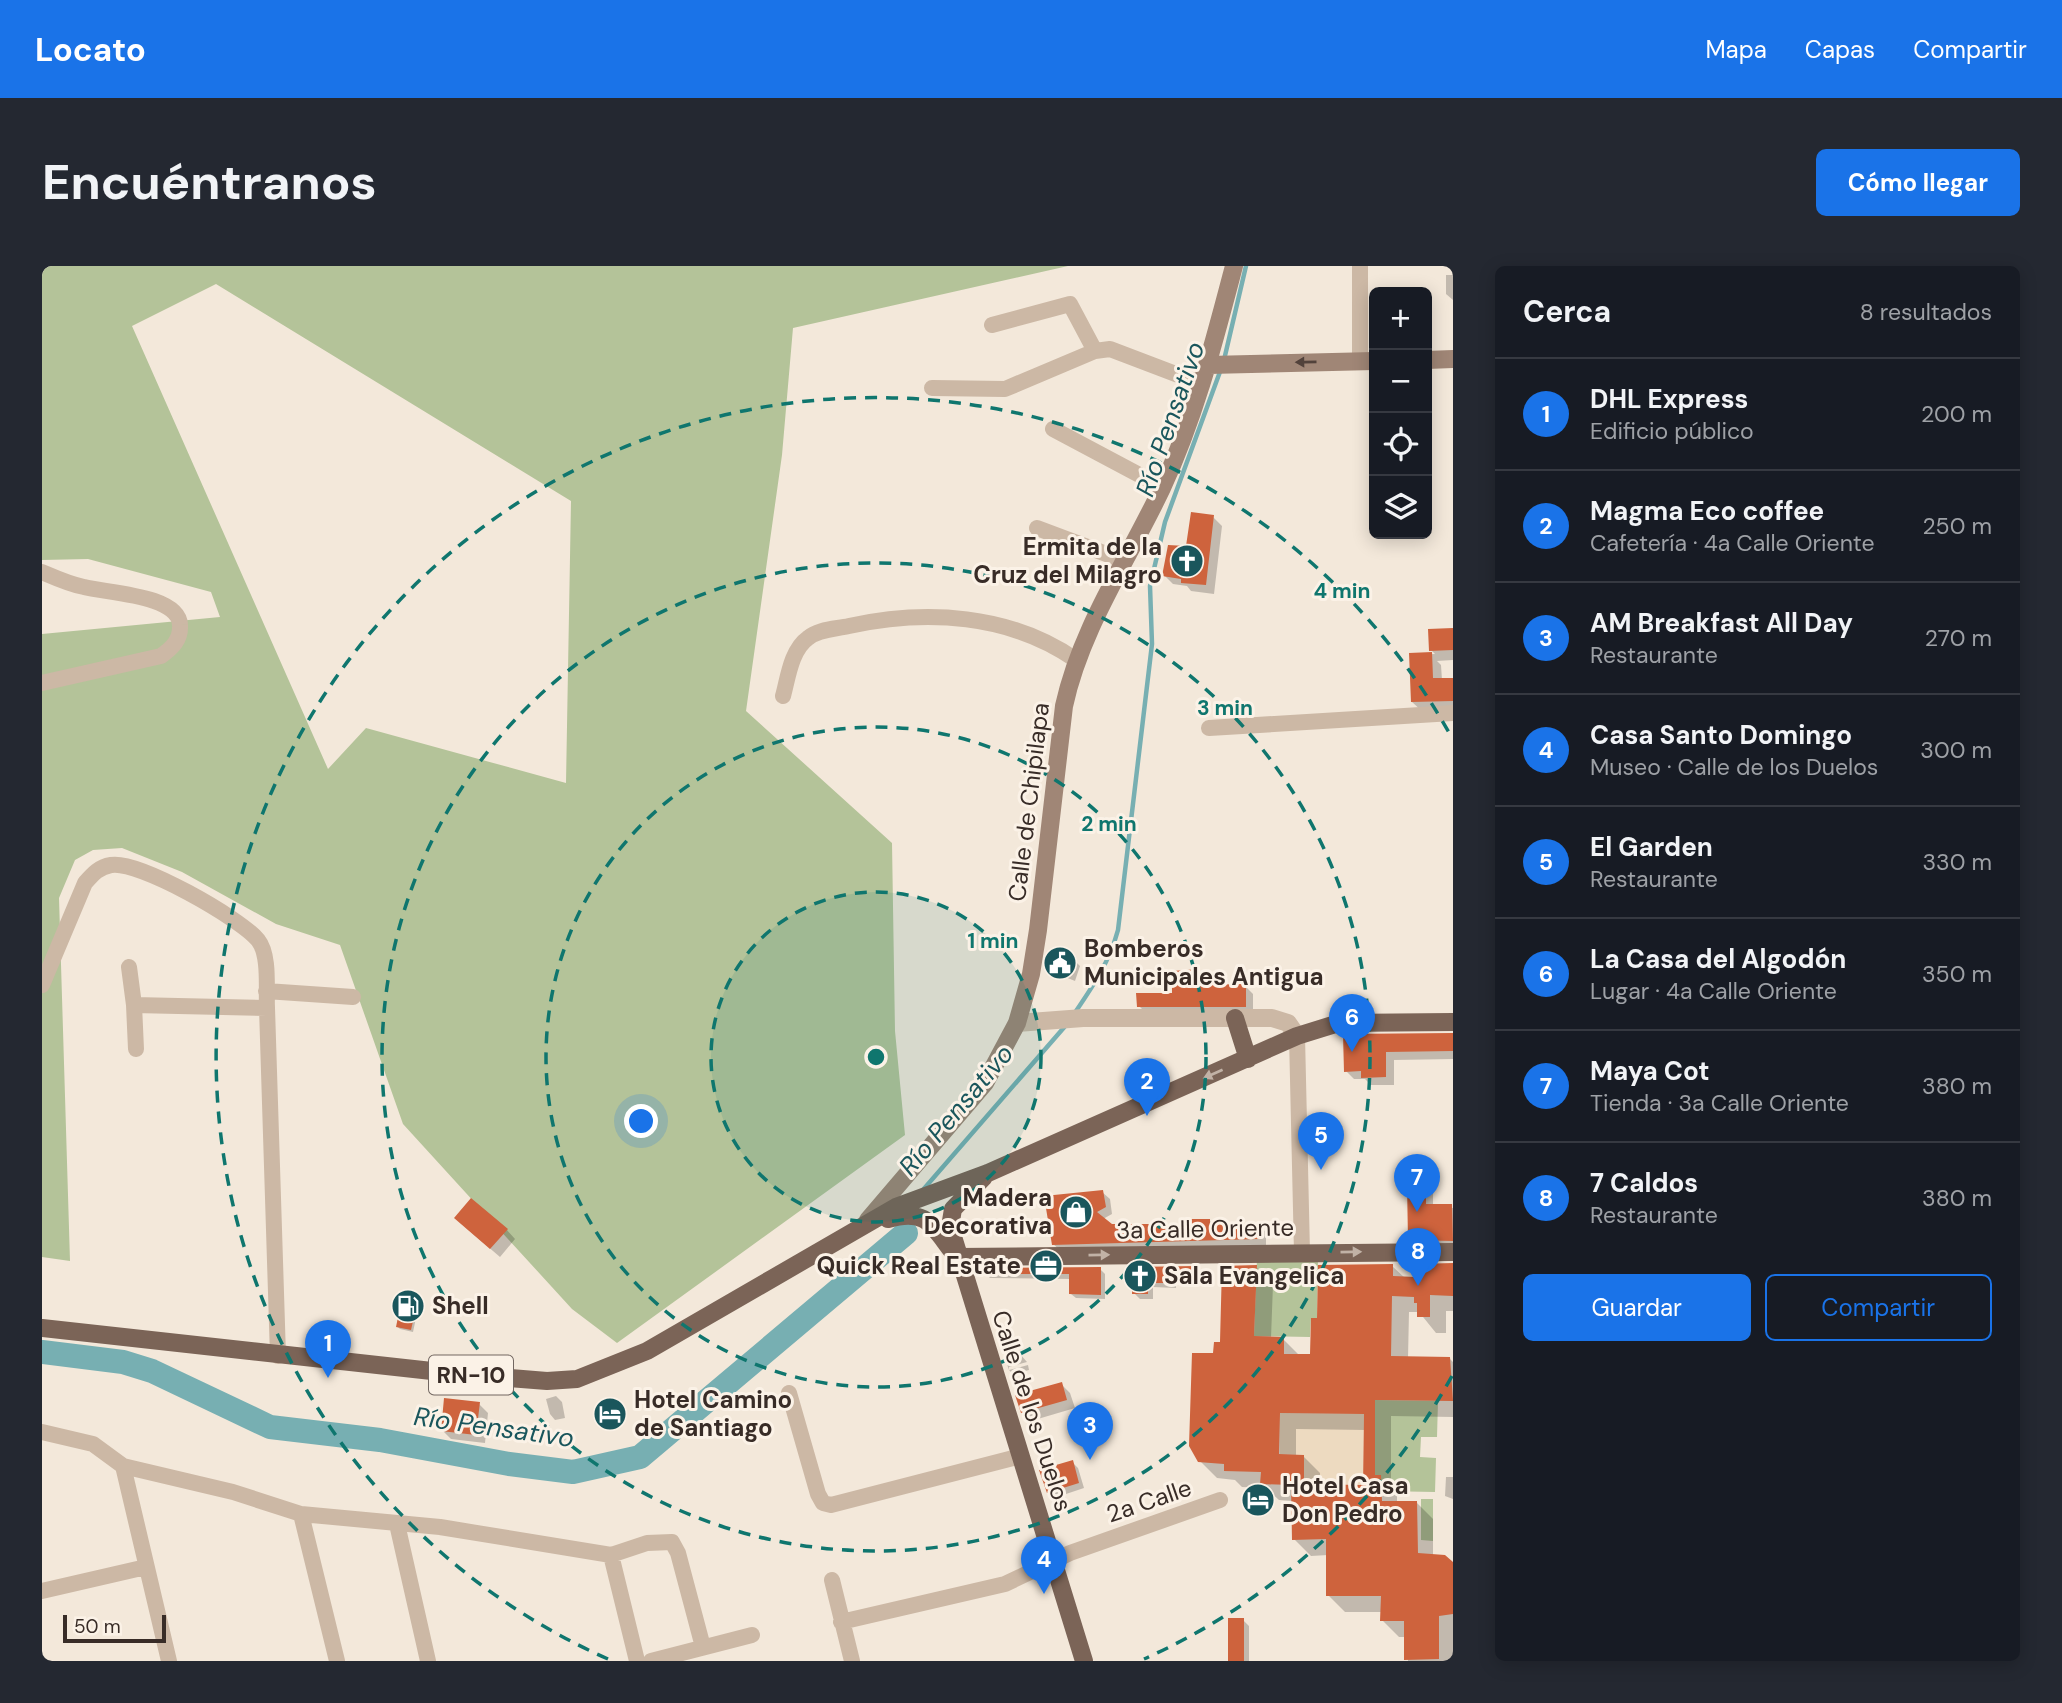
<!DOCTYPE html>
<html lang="es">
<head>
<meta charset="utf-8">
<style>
  :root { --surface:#171b24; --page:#242831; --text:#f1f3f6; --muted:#9ea1a6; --line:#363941; --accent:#1a73e8 }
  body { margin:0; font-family:"DM Sans",sans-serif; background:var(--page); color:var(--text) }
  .controls { position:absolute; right:21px; top:21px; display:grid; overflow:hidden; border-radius:10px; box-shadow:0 4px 18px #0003 }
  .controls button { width:63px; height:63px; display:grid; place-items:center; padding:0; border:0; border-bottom:2px solid var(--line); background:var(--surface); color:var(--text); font:35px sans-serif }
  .scale { position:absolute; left:21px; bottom:18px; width:103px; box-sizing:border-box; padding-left:7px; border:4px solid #382c27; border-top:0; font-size:19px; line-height:24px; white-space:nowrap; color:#382c27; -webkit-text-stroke:5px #fbf2e7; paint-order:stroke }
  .you { position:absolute; left:600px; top:856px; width:24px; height:24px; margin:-18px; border:5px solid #fff; border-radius:50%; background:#1a73e8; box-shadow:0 0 0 10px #1a73e833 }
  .badge { display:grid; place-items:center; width:46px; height:46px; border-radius:50%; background:var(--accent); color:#fff; font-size:23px; font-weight:700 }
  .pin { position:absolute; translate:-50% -58px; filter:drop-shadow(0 2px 4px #0008) }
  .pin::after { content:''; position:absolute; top:37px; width:24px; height:21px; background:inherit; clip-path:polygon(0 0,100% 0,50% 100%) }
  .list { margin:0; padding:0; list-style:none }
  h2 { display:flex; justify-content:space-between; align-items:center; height:91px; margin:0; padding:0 28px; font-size:30px }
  h2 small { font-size:23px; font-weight:400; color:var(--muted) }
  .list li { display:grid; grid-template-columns:46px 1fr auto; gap:21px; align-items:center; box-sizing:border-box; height:112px; padding:0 28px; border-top:2px solid var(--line) }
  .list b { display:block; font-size:26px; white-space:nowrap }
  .list p { margin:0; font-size:23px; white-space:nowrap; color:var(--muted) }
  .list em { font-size:23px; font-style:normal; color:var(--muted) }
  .actions { display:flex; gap:14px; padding:21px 28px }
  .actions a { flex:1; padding:16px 0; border:2px solid var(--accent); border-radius:10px; text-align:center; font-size:24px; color:var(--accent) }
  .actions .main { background:var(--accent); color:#fff }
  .icon { flex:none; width:38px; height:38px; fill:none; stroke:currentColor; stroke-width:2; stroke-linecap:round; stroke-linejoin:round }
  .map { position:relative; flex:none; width:1411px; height:1395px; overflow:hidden; border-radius:10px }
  header { display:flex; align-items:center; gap:42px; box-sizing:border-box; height:98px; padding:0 35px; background:var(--accent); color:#fff }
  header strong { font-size:33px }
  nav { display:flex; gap:38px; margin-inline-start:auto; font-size:24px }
  .intro { display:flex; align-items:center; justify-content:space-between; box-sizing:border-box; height:168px; padding:0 42px }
  h1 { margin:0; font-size:49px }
  .button { padding:18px 32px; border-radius:10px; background:var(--accent); color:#fff; font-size:24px; font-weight:700 }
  main { display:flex; gap:42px; padding:0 42px }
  aside { flex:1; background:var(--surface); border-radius:10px; box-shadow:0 4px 18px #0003 }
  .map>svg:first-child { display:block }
  .green { fill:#b4c399; fill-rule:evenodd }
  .plaza { fill:#eddac0 }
  .shadow { fill:#0003; fill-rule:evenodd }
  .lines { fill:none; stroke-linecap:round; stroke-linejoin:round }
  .stream { stroke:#77afb2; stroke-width:4.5 }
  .river { stroke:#77afb2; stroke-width:24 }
  .building { fill:#ce633d; fill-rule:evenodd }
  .minor { stroke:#ccb8a5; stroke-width:16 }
  .tertiary { stroke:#ccb8a5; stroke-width:18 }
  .secondary { stroke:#a08676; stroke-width:18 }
  .primary { stroke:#7b6457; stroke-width:18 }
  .oneway { fill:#52423b }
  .oneway2 { fill:#c1b2a6 }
  .ring { fill:none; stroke:#0f766e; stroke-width:3.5; stroke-dasharray:12 9 }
  .labels { text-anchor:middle; stroke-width:6; stroke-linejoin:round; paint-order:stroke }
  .shield { fill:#fbf2e7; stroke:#726761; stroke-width:2 }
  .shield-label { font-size:23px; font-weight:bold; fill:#382c27 }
  .poi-label { font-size:24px; font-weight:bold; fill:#382c27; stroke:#fbf2e7; text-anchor:start }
  .street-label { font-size:24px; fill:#382c27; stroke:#fbf2e7 }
  .water-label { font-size:26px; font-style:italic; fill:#1a565c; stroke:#fbf2e7 }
  .centre { fill:#0f766e; stroke:#fbf2e7; stroke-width:3.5 }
  .ring-label { font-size:21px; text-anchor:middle; font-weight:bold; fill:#0f766e; stroke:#fbf2e7; stroke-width:6; stroke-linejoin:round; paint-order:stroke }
</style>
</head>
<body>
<header>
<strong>Locato</strong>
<nav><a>Mapa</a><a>Capas</a><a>Compartir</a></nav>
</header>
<div class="intro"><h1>Encuéntranos</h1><a class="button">Cómo llegar</a></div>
<main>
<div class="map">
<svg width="1411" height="1395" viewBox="0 0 1411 1395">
  <rect width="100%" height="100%" fill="#f3e8da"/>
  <path class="green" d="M 0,0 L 1026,0 L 751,62 L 740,189 L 704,445 L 850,577 L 853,765 L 863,869 L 575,1077 L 530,1043 L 361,858 L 298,679 L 234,658 L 140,606 L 80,582 L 51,584 L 33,594 L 17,632 L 28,995 L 0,991 L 0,368 L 178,351 L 169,326 L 46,293 L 0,294 ZM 174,18 L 529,235 L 524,517 L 324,462 L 286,503 L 90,60 Z
    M 1215,992 L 1276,992 L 1275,1052 L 1269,1052 L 1268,1071 L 1212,1070 Z
    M 1333,1134 L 1396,1135 L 1395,1171 L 1379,1171 L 1378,1191 L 1394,1192 L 1393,1226 L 1339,1225 L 1339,1210 L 1333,1209 Z
    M 1379,1233 L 1391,1233 L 1391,1275 L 1379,1274 Z"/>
  <path class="plaza" d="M 1238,1147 L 1322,1148 L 1321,1219 L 1262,1218 L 1262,1189 L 1238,1188 Z"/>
  <path class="shadow" d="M 1404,9 L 1411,9 L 1411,34 L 1404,28 Z
    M 1171,251 L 1180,260 L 1172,328 L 1149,325 L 1145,320 L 1131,318 L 1122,309 Z
    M 1411,363 L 1411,394 L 1395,395 L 1399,399 L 1400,414 L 1411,413 L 1411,445 L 1381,446 L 1370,436 L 1368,389 L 1393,388 L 1389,384 Z
    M 1033,695 L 1038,700 L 1033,715 L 1011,706 L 1005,701 Z
    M 1156,705 L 1164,713 L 1164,720 L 1203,720 L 1211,728 L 1211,748 L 1105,748 L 1097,740 L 1132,729 Z
    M 1411,768 L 1411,793 L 1352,794 L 1352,819 L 1329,819 L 1323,813 L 1312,813 L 1304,805 L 1303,770 Z
    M 1383,919 L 1391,927 L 1391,940 L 1411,942 L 1411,982 L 1375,980 L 1368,973 Z
    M 1060,926 L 1068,933 L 1070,948 L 1061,953 L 1069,960 L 1140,960 L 1168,955 L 1173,960 L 1216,959 L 1224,966 L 1224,979 L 1019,985 L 1011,978 Z
    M 423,961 L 465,964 L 473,973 L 458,991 Z
    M 1411,999 L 1411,1045 L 1404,1045 L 1404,1067 L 1394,1067 L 1377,1046 L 1367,1046 L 1366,1092 L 1408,1093 L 1411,1096 L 1411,1151 L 1349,1150 L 1349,1222 L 1355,1228 L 1355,1236 L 1374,1236 L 1391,1253 L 1391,1290 L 1411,1297 L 1411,1395 L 1366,1395 L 1364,1371 L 1357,1371 L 1340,1354 L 1340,1346 L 1303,1346 L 1286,1329 L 1286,1289 L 1269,1290 L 1252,1273 L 1251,1235 L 1237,1234 L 1224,1222 L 1200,1221 L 1193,1214 L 1175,1212 L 1158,1195 L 1173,1089 L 1214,1001 L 1231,1018 L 1229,1072 L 1241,1073 L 1258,1090 L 1269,1090 L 1276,1054 L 1350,1000 L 1363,1012 L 1376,1012 ZM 1254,1163 L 1323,1164 L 1323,1221 L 1278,1220 L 1278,1207 L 1262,1191 L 1254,1190 Z
    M 1092,1002 L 1153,1002 L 1158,1007 L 1158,1018 L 1134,1017 L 1134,1022 L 1111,1021 L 1111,1033 L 1098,1033 L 1092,1027 Z
    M 1058,1003 L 1063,1008 L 1063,1033 L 1034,1032 L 1029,1028 L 1029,1013 L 948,1012 L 943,1007 Z
    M 376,1031 L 378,1033 L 371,1066 L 358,1063 L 355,1060 Z
    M 978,1088 L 985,1096 L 967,1101 L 967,1104 L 963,1092 Z
    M 986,1099 L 987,1104 L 971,1108 L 967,1104 Z
    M 1019,1118 L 1028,1127 L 1033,1142 L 989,1155 L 980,1146 Z
    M 514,1130 L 520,1136 L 523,1152 L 513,1154 L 508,1148 L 504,1133 Z
    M 437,1138 L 446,1147 L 443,1177 L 409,1173 L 400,1164 Z
    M 1030,1196 L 1036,1202 L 1042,1222 L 1012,1232 L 1006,1226 Z
    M 1404,1211 L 1411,1211 L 1411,1233 L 1403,1230 Z
    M 1201,1354 L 1207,1360 L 1207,1395 L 1188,1395 Z"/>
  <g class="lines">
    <path class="stream" d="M 1182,94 L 1204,0
      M 1032,748 C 1051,720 1067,697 1076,664 L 1110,378 L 1108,320 L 1123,256 L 1179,103
      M 880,925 L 1025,758
      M 864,967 L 870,953"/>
    <path class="river" d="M 0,1086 L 81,1096 L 110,1105 L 228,1161 L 338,1174 L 467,1198 L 531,1206 L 598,1191 L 864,967"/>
  </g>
  <path class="building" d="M 1149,246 L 1172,249 L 1164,319 L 1139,317 L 1139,313 L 1120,310 L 1126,279 L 1144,280 Z
    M 1411,362 L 1411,384 L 1387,385 L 1386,363 Z
    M 1390,386 L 1391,412 L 1411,412 L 1411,435 L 1369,436 L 1367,387 Z
    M 1010,684 L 1034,693 L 1027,710 L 1003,701 Z
    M 1157,703 L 1157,719 L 1204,718 L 1204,741 L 1095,741 L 1094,727 L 1130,727 L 1130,705 Z
    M 1411,767 L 1411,785 L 1344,786 L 1344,811 L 1319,812 L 1319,805 L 1302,806 L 1301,768 Z
    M 1365,918 L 1384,918 L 1384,938 L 1410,938 L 1411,975 L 1366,974 Z
    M 1061,924 L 1064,941 L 1055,946 L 1070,958 L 1138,958 L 1138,953 L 1168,953 L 1168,958 L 1217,957 L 1217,973 L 1010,979 L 1002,930 Z
    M 429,932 L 466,963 L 448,983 L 412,952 Z
    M 1411,997 L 1411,1030 L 1388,1029 L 1388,1051 L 1375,1051 L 1375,1037 L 1372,1037 L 1372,1031 L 1350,1030 L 1349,1090 L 1408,1091 L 1411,1135 L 1333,1134 L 1333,1209 L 1339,1209 L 1340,1235 L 1375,1235 L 1376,1287 L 1403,1289 L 1411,1296 L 1411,1348 L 1397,1350 L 1397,1393 L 1362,1394 L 1362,1355 L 1338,1355 L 1339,1330 L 1284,1330 L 1284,1273 L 1250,1274 L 1249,1219 L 1218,1218 L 1219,1206 L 1182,1205 L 1182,1198 L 1156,1196 L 1147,1180 L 1150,1087 L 1171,1087 L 1172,1076 L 1178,1076 L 1180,1000 L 1215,999 L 1212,1070 L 1242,1071 L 1242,1088 L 1268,1088 L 1269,1052 L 1275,1052 L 1276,999 L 1351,998 L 1351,1010 L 1374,1011 L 1374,998 ZM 1238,1147 L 1322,1148 L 1321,1219 L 1262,1218 L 1262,1189 L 1237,1188 Z
    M 1153,1000 L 1153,1013 L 1129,1012 L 1129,1017 L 1106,1017 L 1106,1028 L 1090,1028 L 1091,1001 Z
    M 1059,1001 L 1059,1029 L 1027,1028 L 1027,1008 L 941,1008 L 941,1002 Z
    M 361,1026 L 377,1029 L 369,1064 L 354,1061 Z
    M 1020,1116 L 1025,1134 L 979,1147 L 973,1129 Z
    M 402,1132 L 438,1136 L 434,1169 L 399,1165 Z
    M 1031,1194 L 1037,1217 L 1005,1227 L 997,1204 Z
    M 1186,1352 L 1202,1352 L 1202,1395 L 1186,1395 Z"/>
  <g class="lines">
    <path class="minor" d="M 1318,0 L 1318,95
      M 950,59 L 1028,38 L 1053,85
      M 890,122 L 963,123 L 1053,85 L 1068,83 L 1160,118
      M 1011,163 L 1120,221
      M 995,262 L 1083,295
      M 0,306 C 14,312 27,318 42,321 C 65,327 137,329 138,359 C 139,374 130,382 119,390 L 0,417
      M 741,430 C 746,412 749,384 766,372 C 776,363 794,363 807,360 C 884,343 968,348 1034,394
      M 1167,462 L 1411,447
      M 87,701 L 92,739 L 225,742
      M 0,719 L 43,617 C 51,608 57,601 69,599 C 96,594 198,652 216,674 C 228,689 224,723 225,742 L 236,1090
      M 224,725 L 311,731
      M 92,739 L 94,783
      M 1255,770 L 1260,987
      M 747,1127 L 776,1228 L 781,1237 L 789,1239 L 979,1190
      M 0,1166 L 51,1178 L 81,1200 L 191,1226 L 259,1248 L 398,1261 L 569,1289 L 605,1277 L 630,1276 L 636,1287 L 661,1381
      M 81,1200 L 127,1395
      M 259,1248 L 295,1395
      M 355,1258 L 386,1395
      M 569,1289 L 595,1395
      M 790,1314 L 810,1395
      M 0,1325 L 104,1301
      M 799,1356 L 963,1318 L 1028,1287 L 1178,1234
      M 609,1395 L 710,1369"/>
    <path class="tertiary" d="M 975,757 L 1041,752 L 1230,752 L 1246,757 L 1255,770"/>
    <path class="secondary" d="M 1385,94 L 1411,93
      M 1167,99 L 1332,95
      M 826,954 L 943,817 L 975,757 L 989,708 L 996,664 L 1022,440 C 1039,362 1086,294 1120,222 C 1153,151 1172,76 1192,0"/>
    <path class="primary" d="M 1193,752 L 1206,793
      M 942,911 L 911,943 L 908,961 L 1042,1395
      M 846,953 C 884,942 890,959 910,985
      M 915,991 L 1411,986
      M 0,1062 L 417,1108 L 505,1115 L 535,1113 L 605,1085 L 854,941 L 946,907 L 1255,770 L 1297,757 L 1411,756"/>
  </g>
  <defs><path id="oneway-solid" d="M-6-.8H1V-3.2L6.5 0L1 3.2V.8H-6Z" transform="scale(1.75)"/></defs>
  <use class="oneway" href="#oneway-solid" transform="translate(1264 96) rotate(179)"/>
  <g class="oneway2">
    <use href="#oneway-solid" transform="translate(1171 808) rotate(156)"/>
    <use href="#oneway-solid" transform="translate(1309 986) rotate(-1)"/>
    <use href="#oneway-solid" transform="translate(1057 989) rotate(-1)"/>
  </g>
  <circle cx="834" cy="791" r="165" fill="#0f766e" fill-opacity=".12"/>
  <g class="ring">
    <circle cx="834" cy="791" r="165"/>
    <circle cx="834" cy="791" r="330"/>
    <circle cx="834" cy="791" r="494"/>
    <path d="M1410 1110A659 659 0 0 1 1102 1393M566 1393A659 659 0 1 1 1410 472"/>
  </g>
  <defs>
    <symbol id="church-disc" viewBox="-11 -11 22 22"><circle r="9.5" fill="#1a565c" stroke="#fbf2e7"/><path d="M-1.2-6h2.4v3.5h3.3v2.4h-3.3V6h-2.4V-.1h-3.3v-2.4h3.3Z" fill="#fff"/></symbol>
    <symbol id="civic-disc" viewBox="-11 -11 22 22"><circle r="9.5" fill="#1a565c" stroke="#fbf2e7"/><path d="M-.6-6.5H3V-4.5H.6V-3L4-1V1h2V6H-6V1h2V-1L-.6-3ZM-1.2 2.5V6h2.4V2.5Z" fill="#fff"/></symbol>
    <symbol id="shop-disc" viewBox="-11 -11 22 22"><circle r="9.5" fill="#1a565c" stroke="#fbf2e7"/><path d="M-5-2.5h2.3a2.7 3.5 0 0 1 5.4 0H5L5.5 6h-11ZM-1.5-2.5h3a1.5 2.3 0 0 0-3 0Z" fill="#fff"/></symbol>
    <symbol id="office-disc" viewBox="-11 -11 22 22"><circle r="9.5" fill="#1a565c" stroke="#fbf2e7"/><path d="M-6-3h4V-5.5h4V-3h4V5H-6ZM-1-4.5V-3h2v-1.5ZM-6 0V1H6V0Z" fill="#fff"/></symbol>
    <symbol id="fuel-disc" viewBox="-11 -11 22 22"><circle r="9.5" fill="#1a565c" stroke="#fbf2e7"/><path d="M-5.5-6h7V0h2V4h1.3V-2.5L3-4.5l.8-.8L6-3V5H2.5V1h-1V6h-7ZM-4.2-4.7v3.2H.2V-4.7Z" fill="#fff"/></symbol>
    <symbol id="hotel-disc" viewBox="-11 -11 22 22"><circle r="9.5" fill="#1a565c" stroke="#fbf2e7"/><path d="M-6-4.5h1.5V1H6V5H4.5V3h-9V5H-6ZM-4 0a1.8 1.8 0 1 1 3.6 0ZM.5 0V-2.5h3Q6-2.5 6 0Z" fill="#fff"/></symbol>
  </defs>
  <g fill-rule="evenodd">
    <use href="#church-disc" x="1126" y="276" width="38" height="38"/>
    <use href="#civic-disc" x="999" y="678" width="38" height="38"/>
    <use href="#shop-disc" x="1015" y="927" width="38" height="38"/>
    <use href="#office-disc" x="985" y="981" width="38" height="38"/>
    <use href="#church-disc" x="1079" y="991" width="38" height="38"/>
    <use href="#fuel-disc" x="347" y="1021" width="38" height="38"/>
    <use href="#hotel-disc" x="549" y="1129" width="38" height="38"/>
    <use href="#hotel-disc" x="1197" y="1215" width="38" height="38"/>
  </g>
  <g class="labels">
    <rect class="shield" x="387" y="1089.5" width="84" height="39" rx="5"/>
    <g class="shield-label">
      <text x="429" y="1117">RN-10</text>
    </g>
    <g class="poi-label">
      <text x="1120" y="289" text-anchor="end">Ermita de la<tspan x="1120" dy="28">Cruz del Milagro</tspan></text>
      <text x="1042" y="691">Bomberos<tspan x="1042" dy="28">Municipales Antigua</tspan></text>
      <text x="1010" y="940" text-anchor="end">Madera<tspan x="1010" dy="28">Decorativa</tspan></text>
      <text x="979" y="1008" text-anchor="end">Quick Real Estate</text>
      <text x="1122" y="1018">Sala Evangelica</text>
      <text x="390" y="1048">Shell</text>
      <text x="592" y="1142">Hotel Camino<tspan x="592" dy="28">de Santiago</tspan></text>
      <text x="1240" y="1228">Hotel Casa<tspan x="1240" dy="28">Don Pedro</tspan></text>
    </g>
    <g class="street-label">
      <text transform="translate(987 536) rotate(-83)" y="8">Calle de Chipilapa</text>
      <text transform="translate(1163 963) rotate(-1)" y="8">3a Calle Oriente</text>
      <text transform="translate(990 1145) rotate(72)" y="8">Calle de los Duelos</text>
      <text transform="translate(1107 1235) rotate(-19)" y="8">2a Calle</text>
    </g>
    <g class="water-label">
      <text transform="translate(1128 153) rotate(-71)" y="9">Río Pensativo</text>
      <text transform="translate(914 844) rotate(-50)" y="9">Río Pensativo</text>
      <text transform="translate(452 1161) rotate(8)" y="9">Río Pensativo</text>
    </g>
  </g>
  <circle cx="834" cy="791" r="10" class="centre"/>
  <g class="ring-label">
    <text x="1300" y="332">4 min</text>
    <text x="1183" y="449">3 min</text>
    <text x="1067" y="565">2 min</text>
    <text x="951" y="682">1 min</text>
  </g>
</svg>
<div class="controls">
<button>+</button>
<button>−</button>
<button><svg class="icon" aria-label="locate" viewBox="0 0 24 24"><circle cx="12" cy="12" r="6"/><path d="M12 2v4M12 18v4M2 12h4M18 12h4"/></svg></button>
<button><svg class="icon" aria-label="layers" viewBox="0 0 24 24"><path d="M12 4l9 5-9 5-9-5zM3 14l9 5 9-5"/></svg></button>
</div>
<div class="scale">50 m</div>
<div class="you"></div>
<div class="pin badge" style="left:286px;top:1112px">1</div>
<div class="pin badge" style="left:1105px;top:850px">2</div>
<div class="pin badge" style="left:1048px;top:1194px">3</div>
<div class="pin badge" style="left:1002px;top:1328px">4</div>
<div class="pin badge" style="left:1279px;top:904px">5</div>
<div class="pin badge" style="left:1310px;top:786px">6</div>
<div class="pin badge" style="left:1375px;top:946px">7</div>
<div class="pin badge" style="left:1376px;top:1020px">8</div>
</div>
<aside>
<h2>Cerca<small>8 resultados</small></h2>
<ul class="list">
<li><span class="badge">1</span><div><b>DHL Express</b><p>Edificio público</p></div><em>200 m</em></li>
<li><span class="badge">2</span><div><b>Magma Eco coffee</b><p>Cafetería · 4a Calle Oriente</p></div><em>250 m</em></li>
<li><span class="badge">3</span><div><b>AM Breakfast All Day</b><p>Restaurante</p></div><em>270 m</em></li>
<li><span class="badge">4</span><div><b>Casa Santo Domingo</b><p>Museo · Calle de los Duelos</p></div><em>300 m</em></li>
<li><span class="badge">5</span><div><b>El Garden</b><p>Restaurante</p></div><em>330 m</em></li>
<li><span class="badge">6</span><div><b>La Casa del Algodón</b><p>Lugar · 4a Calle Oriente</p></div><em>350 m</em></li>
<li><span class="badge">7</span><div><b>Maya Cot</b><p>Tienda · 3a Calle Oriente</p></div><em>380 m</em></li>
<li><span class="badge">8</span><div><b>7 Caldos</b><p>Restaurante</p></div><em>380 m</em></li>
</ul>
<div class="actions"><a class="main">Guardar</a><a>Compartir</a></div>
</aside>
</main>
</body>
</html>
